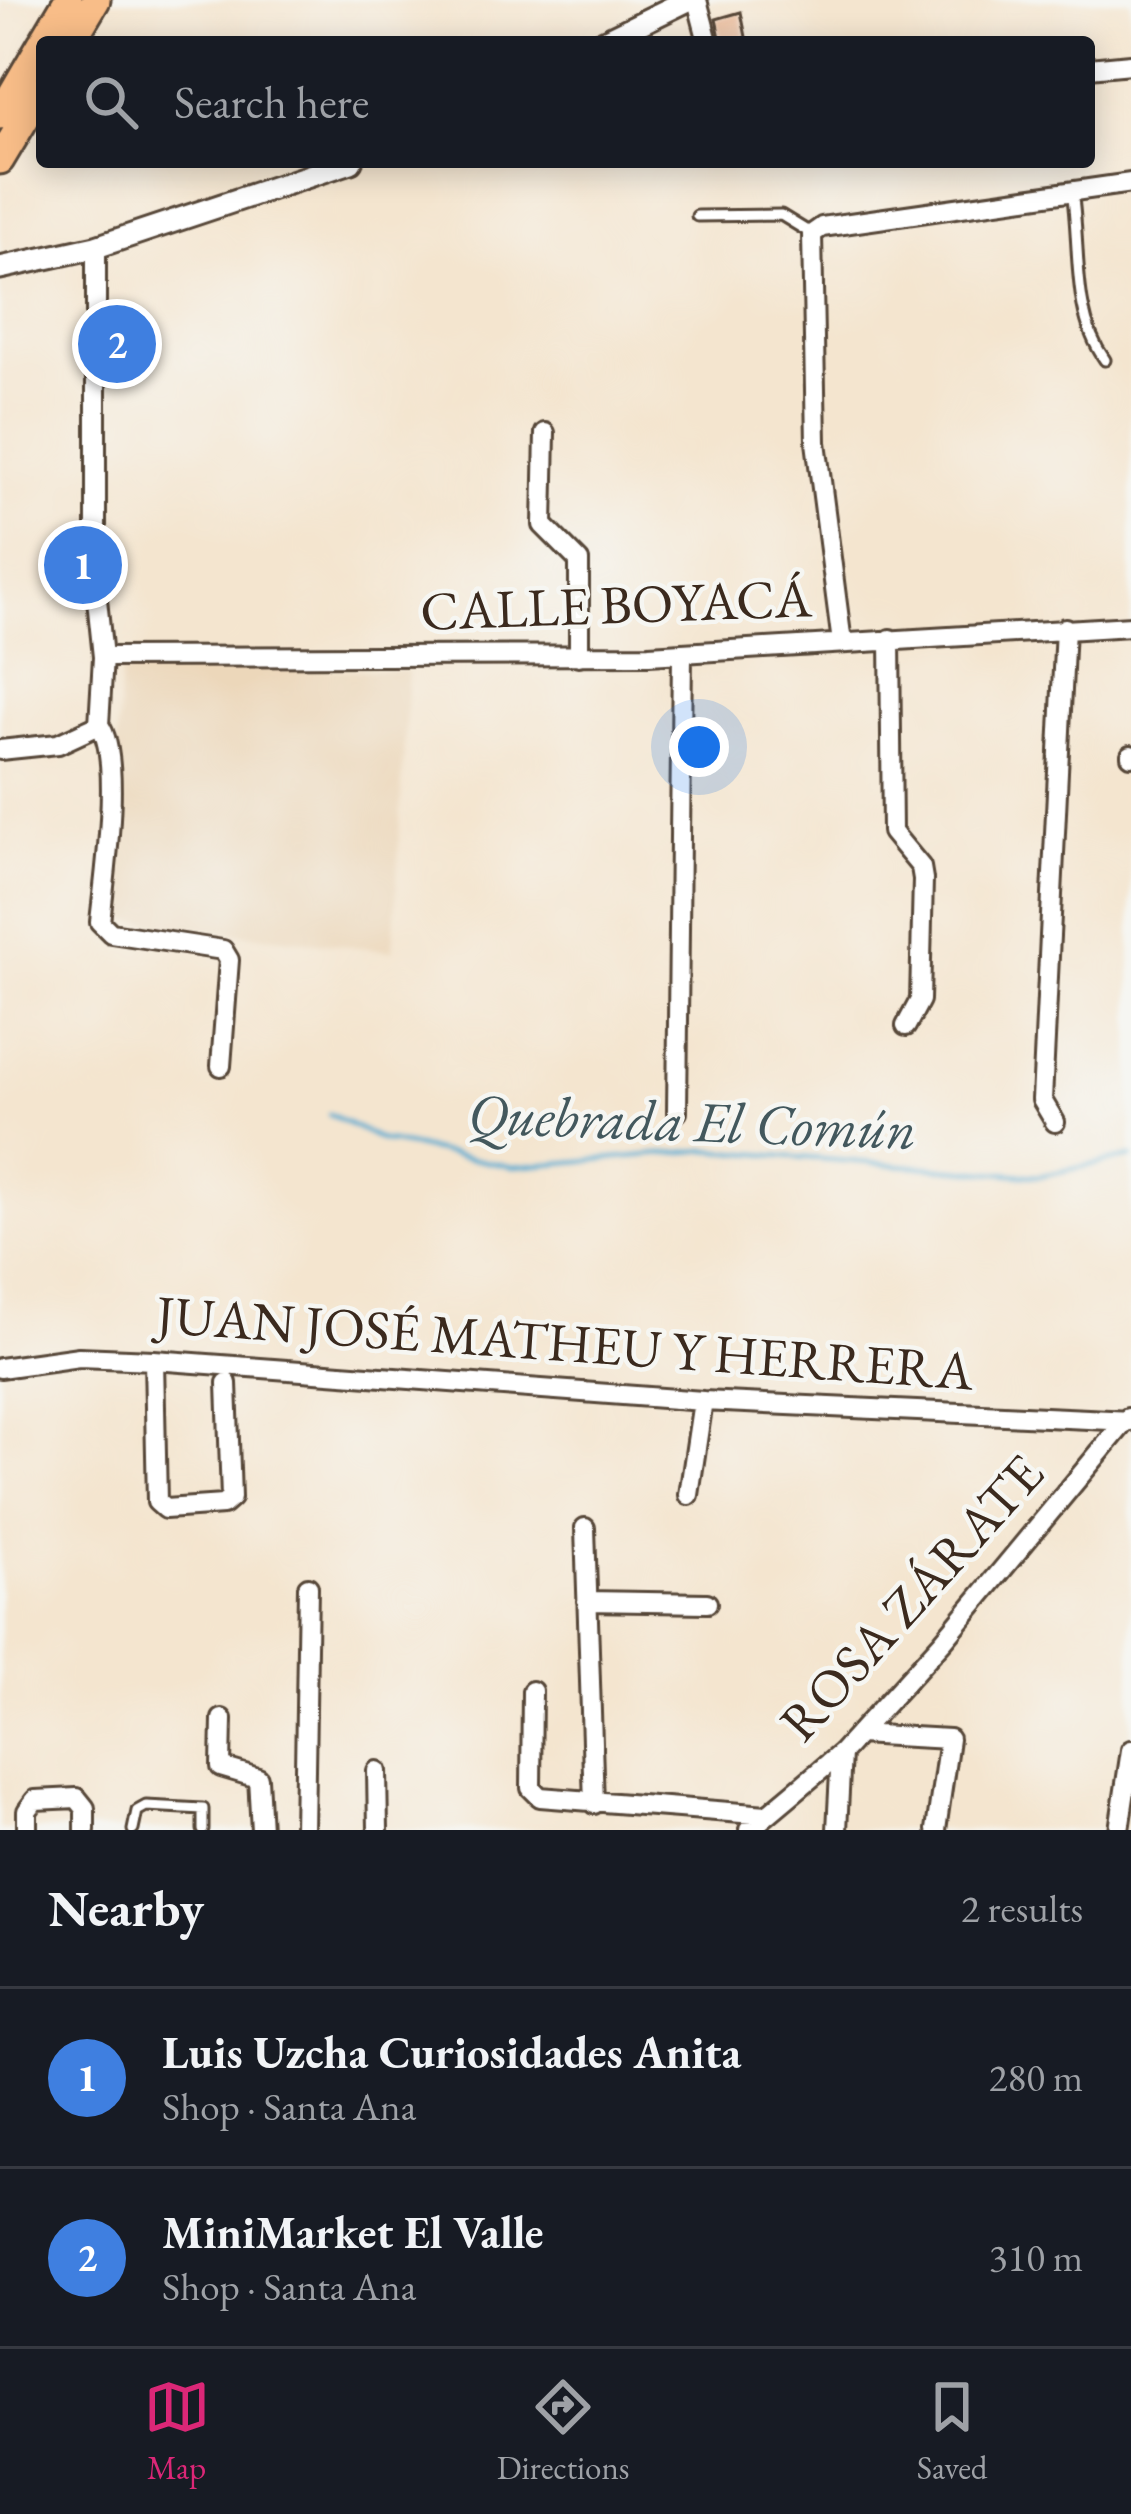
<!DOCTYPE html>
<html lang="en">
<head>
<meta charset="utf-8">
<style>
  :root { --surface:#171b24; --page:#20242c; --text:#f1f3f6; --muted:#9ea1a6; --line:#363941; --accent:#db2777 }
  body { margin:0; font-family:"EB Garamond",serif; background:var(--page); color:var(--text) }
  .you { position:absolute; left:699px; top:747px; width:42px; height:42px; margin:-30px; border:9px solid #fff; border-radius:50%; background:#1a73e8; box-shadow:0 0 0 18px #1a73e833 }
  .badge { display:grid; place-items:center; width:78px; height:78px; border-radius:50%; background:var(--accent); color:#fff; font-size:39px; font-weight:700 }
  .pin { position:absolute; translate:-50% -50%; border:6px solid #fff; box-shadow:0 3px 12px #0006 }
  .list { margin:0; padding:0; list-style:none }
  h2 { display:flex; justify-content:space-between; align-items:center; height:156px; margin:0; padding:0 48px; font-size:51px }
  h2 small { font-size:39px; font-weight:400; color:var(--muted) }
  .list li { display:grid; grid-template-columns:78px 1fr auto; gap:36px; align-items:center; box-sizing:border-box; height:180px; padding:0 48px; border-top:3px solid var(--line) }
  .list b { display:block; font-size:45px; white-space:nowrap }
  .list p { margin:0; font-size:39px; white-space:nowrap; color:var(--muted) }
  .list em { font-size:39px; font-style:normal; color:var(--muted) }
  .icon { flex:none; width:66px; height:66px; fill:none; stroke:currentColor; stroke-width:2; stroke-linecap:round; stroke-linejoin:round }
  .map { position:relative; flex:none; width:1131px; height:1830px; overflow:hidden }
  .search { position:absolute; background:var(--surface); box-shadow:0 6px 30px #0003; left:36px; right:36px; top:36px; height:132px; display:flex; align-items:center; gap:30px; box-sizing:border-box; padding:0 42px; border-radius:12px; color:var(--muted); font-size:45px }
  .sheet { height:516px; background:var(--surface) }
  nav { display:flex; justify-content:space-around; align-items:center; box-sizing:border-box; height:168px; border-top:3px solid var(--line); background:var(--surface); font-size:33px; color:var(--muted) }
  nav a { display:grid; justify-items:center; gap:6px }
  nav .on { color:var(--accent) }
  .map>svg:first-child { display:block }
  .built { fill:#ecd7ba }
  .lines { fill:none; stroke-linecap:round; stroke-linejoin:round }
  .stream { stroke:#53acd1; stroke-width:4.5 }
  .building { fill:#e8af88 }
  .service-casing { stroke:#574639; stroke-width:15 }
  .minor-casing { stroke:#574639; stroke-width:24 }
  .tertiary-casing { stroke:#574639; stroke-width:27 }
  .primary-casing { stroke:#574639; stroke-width:33 }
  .service { stroke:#fff; stroke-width:9 }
  .minor { stroke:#fff; stroke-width:18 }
  .tertiary { stroke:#fff; stroke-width:21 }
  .primary { stroke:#f8bd88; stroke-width:27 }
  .labels { text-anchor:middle; stroke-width:9; stroke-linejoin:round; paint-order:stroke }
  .street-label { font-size:54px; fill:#3b2a1e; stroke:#f6f6f2 }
  .water-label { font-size:57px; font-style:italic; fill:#43585d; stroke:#f6f6f2 }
</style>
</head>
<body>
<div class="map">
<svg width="1131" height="1830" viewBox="0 0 1131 1830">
  <rect width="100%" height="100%" fill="#f6f6f2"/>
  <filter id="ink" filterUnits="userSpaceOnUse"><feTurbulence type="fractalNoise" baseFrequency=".00833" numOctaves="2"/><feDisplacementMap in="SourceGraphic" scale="24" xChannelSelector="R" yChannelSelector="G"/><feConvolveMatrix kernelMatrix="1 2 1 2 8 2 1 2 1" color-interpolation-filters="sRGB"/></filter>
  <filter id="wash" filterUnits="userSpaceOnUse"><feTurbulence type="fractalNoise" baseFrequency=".004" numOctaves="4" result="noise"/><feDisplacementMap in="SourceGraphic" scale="48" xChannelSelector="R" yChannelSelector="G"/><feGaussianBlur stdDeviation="2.7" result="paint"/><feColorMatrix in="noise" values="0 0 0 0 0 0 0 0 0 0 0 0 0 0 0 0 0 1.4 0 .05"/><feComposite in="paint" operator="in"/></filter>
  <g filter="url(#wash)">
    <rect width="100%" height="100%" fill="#f4e5cf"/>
    <path class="built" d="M 121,665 L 408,671 L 393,951 L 108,918 Z"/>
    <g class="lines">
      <path class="stream" d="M 329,1114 L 381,1140 L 513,1167 L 707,1150 L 1038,1176 L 1131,1157"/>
    </g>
    <g id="blocks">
      <path class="building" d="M 741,12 L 747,42 L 721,42 L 716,19 Z"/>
    </g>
  </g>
  <g filter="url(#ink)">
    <use href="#blocks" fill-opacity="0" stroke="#574639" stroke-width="3"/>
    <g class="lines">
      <defs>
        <path id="service" d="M 1072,191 C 1081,247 1071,313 1105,360
          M 697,216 L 781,215 L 812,234
          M 133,1830 L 137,1811 L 146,1806 L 203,1809 L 203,1830"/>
        <path id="minor" d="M 697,0 L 708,42
          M 1089,68 L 1131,64
          M 96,247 L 96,590 L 103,657 L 99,725
          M 545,433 L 543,525 L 579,561 L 579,656
          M 890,639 L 892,832 L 921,867 L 923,879 L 920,1000 L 906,1026
          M 842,643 L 816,442 L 812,234 L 822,227 L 1131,183
          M 103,657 L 649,655 L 1131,626
          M 99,725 C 123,755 104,882 100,922 L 111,933 L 223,950 L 229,960 L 221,1066
          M 0,750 L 58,744 L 99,725
          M 1131,756 L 1131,755
          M 677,1112 L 682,654
          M 1055,1122 L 1042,1100 L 1065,628
          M 154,1360 L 157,1502 L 165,1509 L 223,1505 L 231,1498 L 227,1383
          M 0,1368 L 79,1357 L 154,1360 L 703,1401 L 1131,1421
          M 689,1495 L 703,1401
          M 585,1528 L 594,1804
          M 587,1601 L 707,1603
          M 532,1691 L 531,1788 L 540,1797 L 767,1815
          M 222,1719 L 221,1767 L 258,1778 L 261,1830
          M 858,1734 L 949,1739 L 936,1830
          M 377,1771 L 378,1830
          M 27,1830 L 27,1811 L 35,1800 L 77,1798 L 85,1808 L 85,1830
          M 304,1830 L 308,1587
          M 749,1830 L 841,1753 L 943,1641 L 1128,1418
          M 837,1830 L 841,1753
          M 1119,1830 L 1131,1750"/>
        <path id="tertiary" d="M 602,42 L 688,0
          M 0,268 L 96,247 L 351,162"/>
        <path id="primary" d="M 43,42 L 68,0
          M 71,42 L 96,0
          M 0,115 L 42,43
          M 0,160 L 42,90"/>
      </defs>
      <use href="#service" class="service-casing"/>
      <use href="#minor" class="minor-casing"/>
      <use href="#tertiary" class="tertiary-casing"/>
      <use href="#primary" class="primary-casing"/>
      <use href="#service" class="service"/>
      <use href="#minor" class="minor"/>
      <use href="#tertiary" class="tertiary"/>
      <use href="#primary" class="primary"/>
    </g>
  </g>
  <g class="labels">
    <g class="street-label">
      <text transform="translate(616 604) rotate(-2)" y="19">CALLE BOYACÁ</text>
      <text transform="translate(565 1342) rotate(4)" y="19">JUAN JOSÉ MATHEU Y HERRERA</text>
      <text transform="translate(911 1597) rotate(-48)" y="19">ROSA ZÁRATE</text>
    </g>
    <g class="water-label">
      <text transform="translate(692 1121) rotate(2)" y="20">Quebrada El Común</text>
    </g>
  </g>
</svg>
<div class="you"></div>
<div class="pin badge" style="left:83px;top:565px;background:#3f7fe0">1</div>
<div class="pin badge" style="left:117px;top:344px;background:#3f7fe0">2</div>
<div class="search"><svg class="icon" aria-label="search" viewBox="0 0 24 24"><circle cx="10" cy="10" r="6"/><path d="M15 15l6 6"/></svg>Search here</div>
</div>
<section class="sheet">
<h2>Nearby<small>2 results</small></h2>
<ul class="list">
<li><span class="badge" style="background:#3f7fe0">1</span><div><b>Luis Uzcha Curiosidades Anita</b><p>Shop · Santa Ana</p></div><em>280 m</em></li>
<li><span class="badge" style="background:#3f7fe0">2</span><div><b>MiniMarket El Valle</b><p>Shop · Santa Ana</p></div><em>310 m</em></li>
</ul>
</section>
<nav>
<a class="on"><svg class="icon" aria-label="map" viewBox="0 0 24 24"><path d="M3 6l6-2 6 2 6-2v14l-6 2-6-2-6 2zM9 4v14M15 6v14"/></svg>Map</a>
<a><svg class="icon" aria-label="directions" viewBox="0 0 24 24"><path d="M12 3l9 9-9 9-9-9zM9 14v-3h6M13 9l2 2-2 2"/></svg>Directions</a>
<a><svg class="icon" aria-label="saved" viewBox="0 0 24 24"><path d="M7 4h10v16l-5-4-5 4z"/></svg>Saved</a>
</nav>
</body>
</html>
